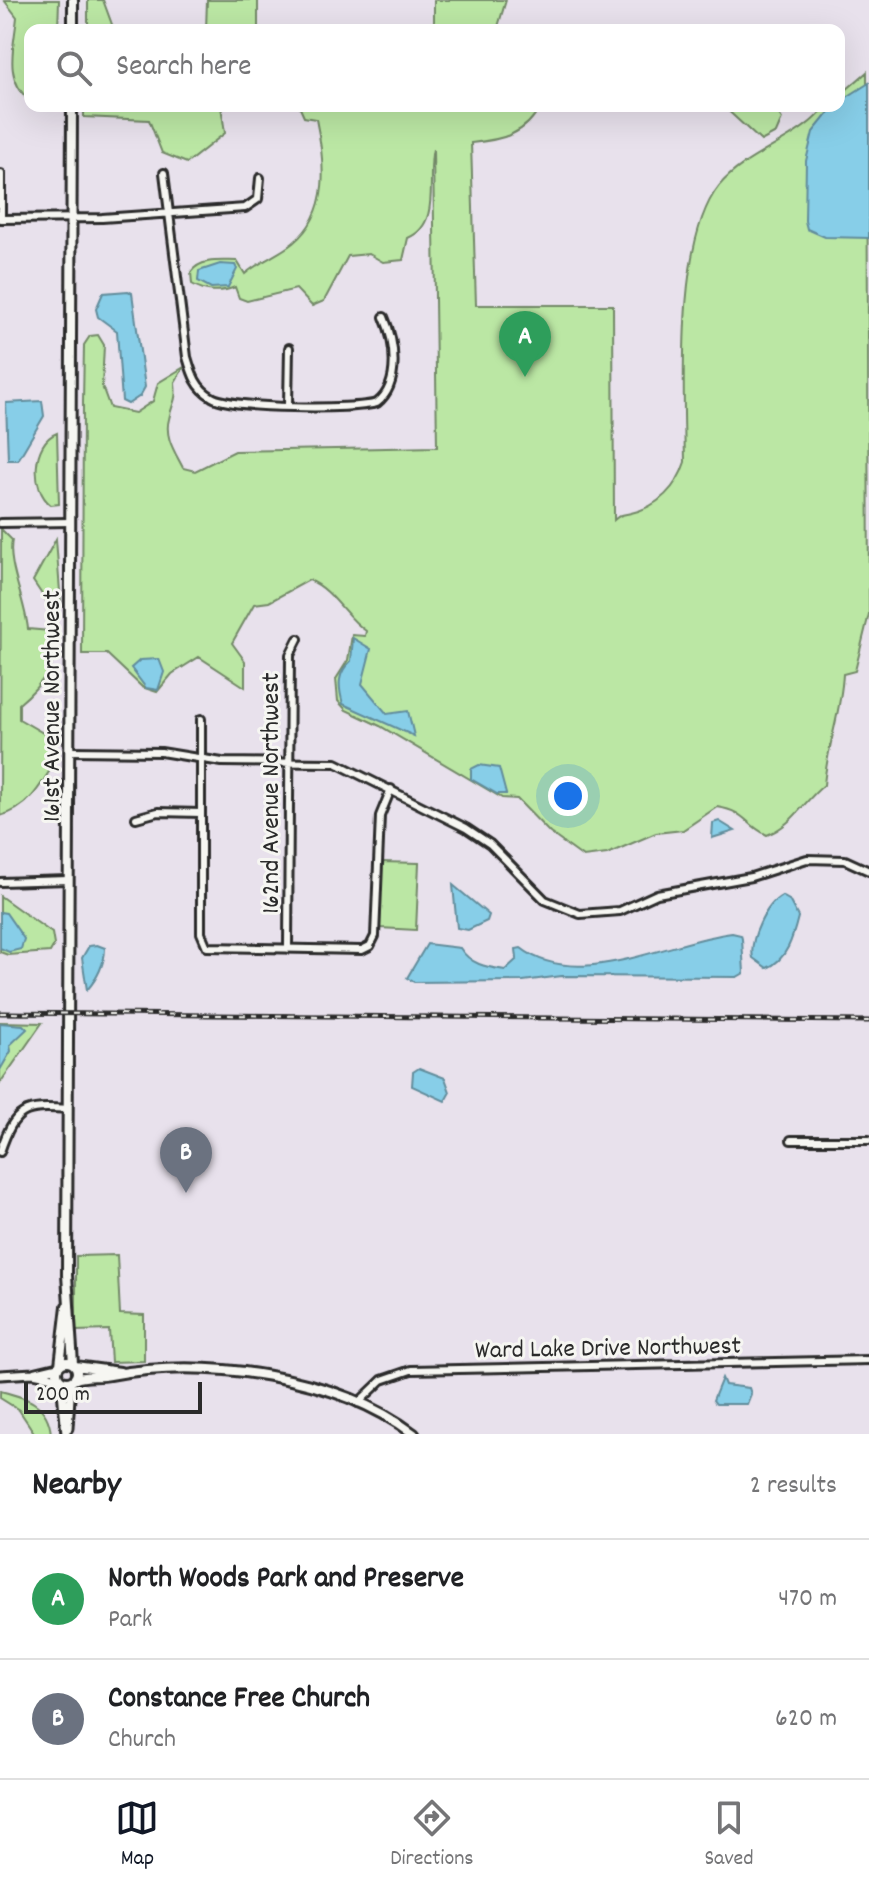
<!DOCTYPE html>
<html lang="en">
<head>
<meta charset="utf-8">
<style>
  :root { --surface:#fff; --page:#f2f2f2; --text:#202124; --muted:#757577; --line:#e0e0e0; --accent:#111827 }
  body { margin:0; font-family:Dekko,sans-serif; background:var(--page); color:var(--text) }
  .scale { position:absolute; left:24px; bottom:20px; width:178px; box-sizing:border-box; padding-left:8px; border:4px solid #2b2b2b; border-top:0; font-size:22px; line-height:28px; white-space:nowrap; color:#2b2b2b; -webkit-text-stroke:6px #f6f6f2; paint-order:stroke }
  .you { position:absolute; left:568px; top:796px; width:28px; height:28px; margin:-20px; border:6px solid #fff; border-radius:50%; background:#1a73e8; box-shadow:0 0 0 12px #1a73e833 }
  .badge { display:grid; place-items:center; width:52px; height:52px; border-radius:50%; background:var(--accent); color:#fff; font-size:26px; font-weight:700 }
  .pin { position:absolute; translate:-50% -66px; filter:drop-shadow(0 2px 4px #0008) }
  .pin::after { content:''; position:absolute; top:42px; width:28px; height:24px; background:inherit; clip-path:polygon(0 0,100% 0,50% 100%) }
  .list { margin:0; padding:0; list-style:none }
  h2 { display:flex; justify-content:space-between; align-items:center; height:104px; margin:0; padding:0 32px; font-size:34px }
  h2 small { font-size:26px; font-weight:400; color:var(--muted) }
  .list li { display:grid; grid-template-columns:52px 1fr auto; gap:24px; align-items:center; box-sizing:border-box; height:120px; padding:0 32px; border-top:2px solid var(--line) }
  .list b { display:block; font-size:30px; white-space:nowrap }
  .list p { margin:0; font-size:26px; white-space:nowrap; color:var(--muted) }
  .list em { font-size:26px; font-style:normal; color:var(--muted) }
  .icon { flex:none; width:44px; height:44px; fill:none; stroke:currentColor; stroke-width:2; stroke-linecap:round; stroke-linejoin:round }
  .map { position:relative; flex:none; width:869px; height:1434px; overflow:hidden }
  .search { position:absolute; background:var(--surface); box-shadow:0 8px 32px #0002; left:24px; right:24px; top:24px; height:88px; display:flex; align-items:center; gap:20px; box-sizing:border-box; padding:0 28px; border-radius:16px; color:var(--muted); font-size:30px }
  .sheet { height:344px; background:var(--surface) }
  nav { display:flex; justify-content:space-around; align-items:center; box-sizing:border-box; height:112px; border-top:2px solid var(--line); background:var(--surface); font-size:22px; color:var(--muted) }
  nav a { display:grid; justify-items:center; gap:4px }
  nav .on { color:var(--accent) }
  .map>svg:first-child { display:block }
  .green { fill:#bbe7a4; stroke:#738968; stroke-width:2 }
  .water { fill:#87cee8; stroke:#628d9c; stroke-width:2 }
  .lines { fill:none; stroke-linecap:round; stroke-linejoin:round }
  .minor-casing { stroke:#2b2b2b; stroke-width:12 }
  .tertiary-casing { stroke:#2b2b2b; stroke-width:13 }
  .secondary-casing { stroke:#2b2b2b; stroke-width:14 }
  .minor { stroke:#f6f6f2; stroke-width:6 }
  .tertiary { stroke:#f6f6f2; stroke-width:7 }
  .secondary { stroke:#f6f6f2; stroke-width:8 }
  .rail-casing { stroke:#2b2b2b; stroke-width:5 }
  .rail { stroke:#f6f6f2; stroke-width:2; stroke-dasharray:6; stroke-linecap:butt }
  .labels { text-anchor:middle; stroke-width:6; stroke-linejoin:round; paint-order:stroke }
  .street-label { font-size:26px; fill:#2b2b2b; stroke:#f6f6f2 }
</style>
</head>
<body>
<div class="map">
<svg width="869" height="1434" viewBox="0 0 869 1434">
  <rect width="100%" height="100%" fill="#e8e1ec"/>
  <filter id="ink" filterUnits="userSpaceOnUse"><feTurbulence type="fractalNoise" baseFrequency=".0125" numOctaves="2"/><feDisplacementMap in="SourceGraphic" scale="16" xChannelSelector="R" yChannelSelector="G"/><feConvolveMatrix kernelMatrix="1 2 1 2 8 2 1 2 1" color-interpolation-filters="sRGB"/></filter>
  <g filter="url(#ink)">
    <path class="green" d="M 4,0 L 59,0 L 58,30 L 30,30 L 30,101 C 3,78 14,48 17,17 Z
      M 88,0 L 103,0 L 114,30 L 88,30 Z
      M 207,0 L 258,0 L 258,30 L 206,30 Z
      M 434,0 L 506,0 L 497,30 L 434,30 Z
      M 867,72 L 869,614 L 855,671 L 843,674 C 841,713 827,747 824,785 C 802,803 793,825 767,835 C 743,823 747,812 717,807 L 683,830 L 656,833 L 607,854 L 583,857 L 550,833 L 517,799 L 502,798 L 380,726 L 346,710 L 338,701 L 336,679 L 348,660 L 352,635 L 365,636 L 366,631 C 344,616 334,590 309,580 L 269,602 L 254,604 L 232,643 L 245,661 L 245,687 L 199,657 L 172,674 L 157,692 L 142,687 L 107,654 L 82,654 L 83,403 L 84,345 L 90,336 L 98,335 L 104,345 L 102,386 L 110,408 L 135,413 L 153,401 L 158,383 L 184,367 L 175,382 C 177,403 173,399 169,419 C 164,437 175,452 183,468 L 195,471 L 235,451 L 437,447 L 433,149 C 426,177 442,224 408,238 L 403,260 L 383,262 L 369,254 L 348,256 L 324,301 L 312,306 L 296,289 L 247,301 L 239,298 L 235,287 C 221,293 205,292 192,284 L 191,272 C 201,258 221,261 237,261 L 245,274 C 260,261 278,255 293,243 C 331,212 325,162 316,119 L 304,117 L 299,106 L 540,106 C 526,135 501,140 471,143 L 476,305 L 613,305 L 614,520 C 621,514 622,515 631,513 C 658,507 677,487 685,462 C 684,393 675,241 719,186 C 742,158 782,145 809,123 C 816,118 821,111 827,106 L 839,106 L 839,96 Z
      M 84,106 L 221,106 L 225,133 L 187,163 L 162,153 L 149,120 L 84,117 Z
      M 723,106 L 774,106 L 782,119 L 776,133 L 761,141 Z
      M 57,433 L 59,504 L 51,505 C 30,490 32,442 57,433 Z
      M 1,529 L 12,540 C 7,564 25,600 28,629 L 50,631 C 67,658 38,688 19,704 L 19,719 L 48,736 L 53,765 C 39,789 27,809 0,816 Z
      M 56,539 L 61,605 L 55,614 L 33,581 Z
      M 381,862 L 419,863 L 416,930 L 380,928 Z
      M 0,896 L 52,933 L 54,945 L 50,952 L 8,955 L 0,952 Z
      M 0,1022 L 42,1023 L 0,1083 Z
      M 117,1255 L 120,1314 L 144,1315 L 144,1361 L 111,1362 L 109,1330 L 76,1331 L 76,1256 Z
      M 0,1391 C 27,1398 48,1403 51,1434 L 35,1434 L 19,1410 L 0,1398 Z"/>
    <path class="water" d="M 869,83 L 869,238 L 825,237 L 807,229 L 805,221 L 806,161 L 813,132 L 834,106 L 839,106 L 839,102 Z
      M 220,264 L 235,265 L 237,269 L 228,287 L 211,288 L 198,281 L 199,271 Z
      M 128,291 L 132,293 L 145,387 L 140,396 L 128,404 L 122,401 L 117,331 L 98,317 L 96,309 L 103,293 Z
      M 42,401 L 44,416 L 18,460 L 8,460 L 6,403 Z
      M 353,638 L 371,649 L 362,684 L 387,714 L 408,711 L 414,736 L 343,704 C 338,686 337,673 351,661 Z
      M 159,659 L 164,672 L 158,690 L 146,688 L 131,668 L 140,660 Z
      M 479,765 L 499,768 L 506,794 L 497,794 L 471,779 L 471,769 Z
      M 719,821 L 735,831 L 712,838 L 713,823 Z
      M 453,885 L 489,915 L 487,921 L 468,930 L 457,928 Z
      M 782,896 L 789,900 L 798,917 C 793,937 787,960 767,968 L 753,958 C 749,940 766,904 782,896 Z
      M 0,912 L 6,913 L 24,939 L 21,949 L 9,952 L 0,948 Z
      M 732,933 L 741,935 L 742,939 L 744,973 L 737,977 L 562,976 L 523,981 L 414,982 L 407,978 L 427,944 L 460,948 C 471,965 486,967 505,970 L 517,959 L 516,949 L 521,948 C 577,992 668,941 732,933 Z
      M 97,945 L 105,948 C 105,963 97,979 87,990 L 82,958 L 89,946 Z
      M 0,1023 L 23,1025 L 27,1029 L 10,1045 L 11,1051 L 0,1070 Z
      M 419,1068 L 445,1078 L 450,1092 L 445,1101 L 412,1086 L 413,1072 Z
      M 722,1378 L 725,1385 L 749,1388 L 751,1394 L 747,1404 L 716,1404 L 713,1400 Z"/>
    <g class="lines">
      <defs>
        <path id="minor" d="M 164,173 L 187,357 C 192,374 196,388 212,397 C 232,409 354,410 377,403 C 401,384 395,342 384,317
          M 0,219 L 102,218 L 245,208 L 258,199 L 260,178
          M 1,219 L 1,174
          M 288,405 L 289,348
          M 0,523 L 71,522
          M 201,719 L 201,933 L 207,947 L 362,950 L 370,946 L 375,936 L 380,816 L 391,789
          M 70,751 L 161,752 L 222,762 L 336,763 L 466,828 L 490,844 L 545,900 L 580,914 L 620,911 L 657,894 L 751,877 L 807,859 L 845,860 L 869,871
          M 136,818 L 158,812 L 201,813
          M 0,882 L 69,880
          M 288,949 L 290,655 L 298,639
          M 791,1140 L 869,1140
          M 0,1152 C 15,1108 24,1106 68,1109
          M 358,1403 L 382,1380 L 411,1370 L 869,1360"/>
        <path id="tertiary" d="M 33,1373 L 58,1378
          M 0,1375 L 33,1373 L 58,1367
          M 61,1380 L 66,1434
          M 68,1428 L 71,1382"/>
        <path id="secondary" d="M 73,0 L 73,30
          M 72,106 L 67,1275 L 73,1364
          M57 1372a10 10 0 1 1 20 0a10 10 0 1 1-20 0Z
          M 60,1365 L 67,1306
          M 75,1366 L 120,1372
          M 74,1380 C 86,1374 97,1378 110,1375 C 205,1358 335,1374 414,1434"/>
      </defs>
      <use href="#minor" class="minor-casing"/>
      <use href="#tertiary" class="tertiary-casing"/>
      <use href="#secondary" class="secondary-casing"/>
      <use href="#minor" class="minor"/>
      <use href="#tertiary" class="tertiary"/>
      <use href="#secondary" class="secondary"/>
      <defs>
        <path id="rail" d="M 0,1013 L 869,1021"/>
      </defs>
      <use href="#rail" class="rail-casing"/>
      <use href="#rail" class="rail"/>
    </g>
  </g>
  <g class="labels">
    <g class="street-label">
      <text transform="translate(50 706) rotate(-90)" y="9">161st Avenue Northwest</text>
      <text transform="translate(269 793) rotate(-90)" y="9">162nd Avenue Northwest</text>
      <text transform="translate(608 1346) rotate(-1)" y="9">Ward Lake Drive Northwest</text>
    </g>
  </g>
</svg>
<div class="scale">200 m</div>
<div class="you"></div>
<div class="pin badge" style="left:525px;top:377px;background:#2e9e5b">A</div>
<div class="pin badge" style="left:186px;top:1193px;background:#6b7280">B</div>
<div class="search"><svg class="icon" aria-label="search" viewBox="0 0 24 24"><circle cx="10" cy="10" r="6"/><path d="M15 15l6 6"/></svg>Search here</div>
</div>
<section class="sheet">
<h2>Nearby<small>2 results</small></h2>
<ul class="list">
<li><span class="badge" style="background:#2e9e5b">A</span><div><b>North Woods Park and Preserve</b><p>Park</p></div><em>470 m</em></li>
<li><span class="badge" style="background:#6b7280">B</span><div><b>Constance Free Church</b><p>Church</p></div><em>620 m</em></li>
</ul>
</section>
<nav>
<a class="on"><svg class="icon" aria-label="map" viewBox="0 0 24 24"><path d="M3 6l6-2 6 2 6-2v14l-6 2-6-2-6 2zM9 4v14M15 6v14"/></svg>Map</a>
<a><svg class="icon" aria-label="directions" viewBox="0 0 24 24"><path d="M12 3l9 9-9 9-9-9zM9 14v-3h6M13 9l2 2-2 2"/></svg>Directions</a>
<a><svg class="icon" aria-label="saved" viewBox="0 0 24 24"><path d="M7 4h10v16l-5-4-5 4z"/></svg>Saved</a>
</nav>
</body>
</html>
